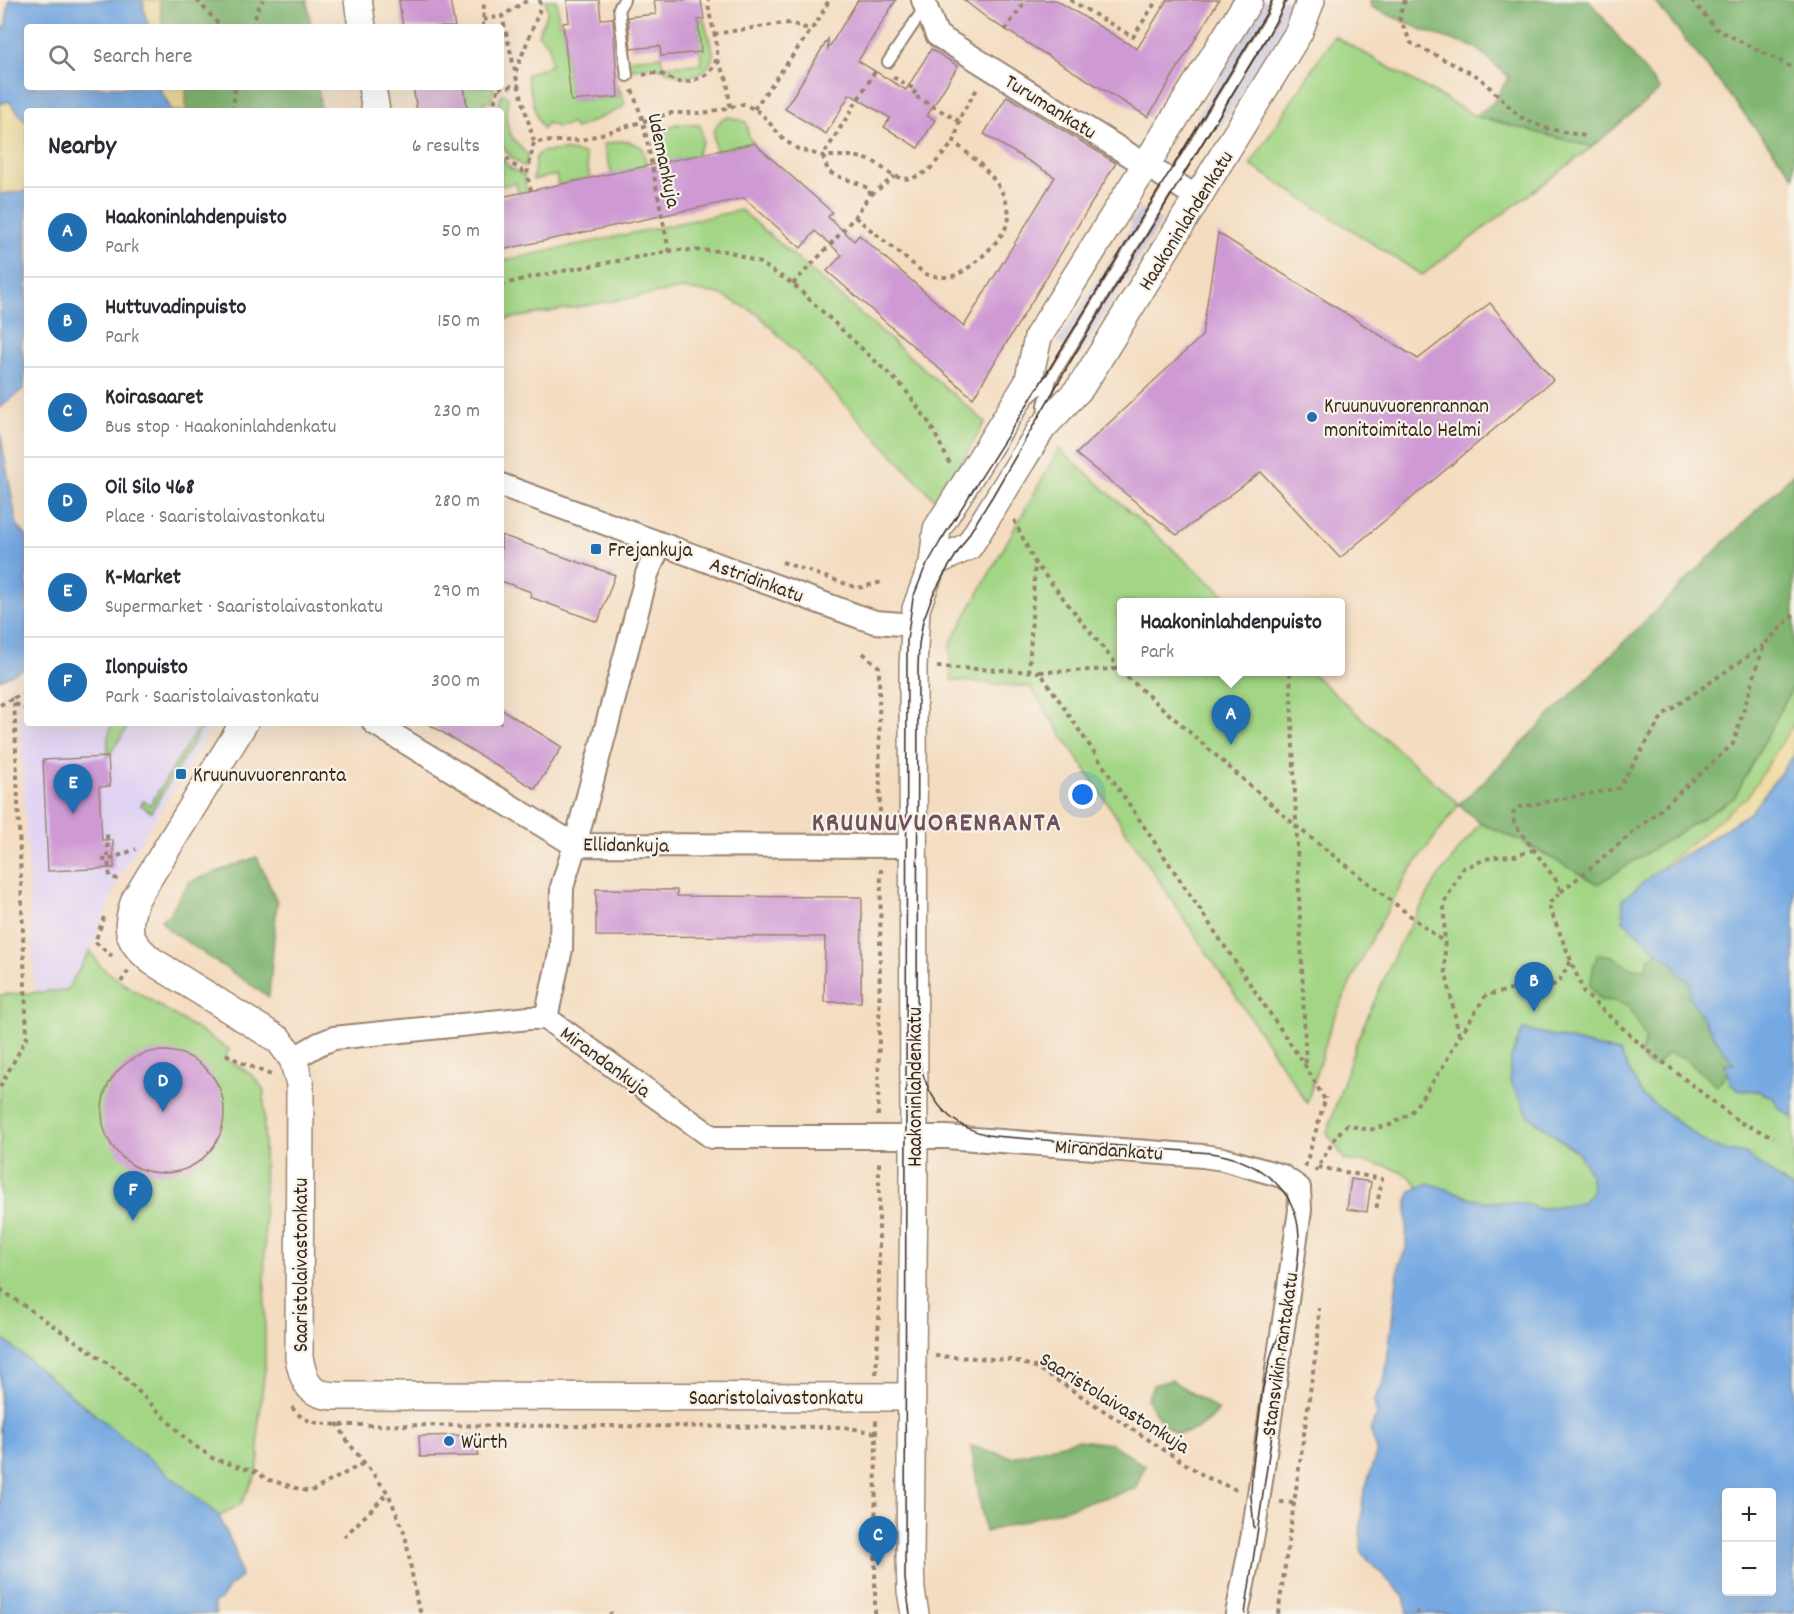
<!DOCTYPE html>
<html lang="en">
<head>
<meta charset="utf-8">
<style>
  :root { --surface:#fff; --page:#f7f7f7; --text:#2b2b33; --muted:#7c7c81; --line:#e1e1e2; --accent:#1f6fb2 }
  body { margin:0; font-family:Dekko,sans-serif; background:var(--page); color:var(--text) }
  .controls { position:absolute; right:18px; bottom:18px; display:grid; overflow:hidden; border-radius:6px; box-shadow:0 6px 24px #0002 }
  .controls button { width:54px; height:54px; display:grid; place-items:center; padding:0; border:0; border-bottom:2px solid var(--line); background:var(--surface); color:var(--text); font:30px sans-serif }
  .you { position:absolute; left:1083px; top:795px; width:21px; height:21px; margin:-15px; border:4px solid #fff; border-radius:50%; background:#1a73e8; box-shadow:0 0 0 9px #1a73e833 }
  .badge { display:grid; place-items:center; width:39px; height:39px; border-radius:50%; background:var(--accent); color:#fff; font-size:20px; font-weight:700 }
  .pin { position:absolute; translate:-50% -50px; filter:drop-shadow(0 2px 3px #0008) }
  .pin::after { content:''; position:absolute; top:32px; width:21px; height:18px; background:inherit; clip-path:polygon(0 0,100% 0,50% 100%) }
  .popup { position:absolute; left:1117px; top:598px; width:228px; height:78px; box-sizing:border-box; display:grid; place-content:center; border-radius:6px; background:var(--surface); filter:drop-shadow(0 2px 4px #0005); font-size:20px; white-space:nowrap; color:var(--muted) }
  .popup b { font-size:22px; color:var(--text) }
  .popup::after { content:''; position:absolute; left:50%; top:100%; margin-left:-12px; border:12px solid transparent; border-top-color:var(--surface) }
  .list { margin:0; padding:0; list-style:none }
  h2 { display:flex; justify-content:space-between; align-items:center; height:78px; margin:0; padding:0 24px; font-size:26px }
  h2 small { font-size:20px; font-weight:400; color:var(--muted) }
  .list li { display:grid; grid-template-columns:39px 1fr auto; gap:18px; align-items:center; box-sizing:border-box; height:90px; padding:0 24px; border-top:2px solid var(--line) }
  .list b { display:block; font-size:22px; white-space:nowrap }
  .list p { margin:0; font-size:20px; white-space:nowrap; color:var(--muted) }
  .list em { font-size:20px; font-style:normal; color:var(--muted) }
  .icon { flex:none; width:33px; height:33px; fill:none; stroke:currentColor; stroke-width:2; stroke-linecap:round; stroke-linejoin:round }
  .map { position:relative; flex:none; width:1794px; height:1614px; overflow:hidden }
  .search { position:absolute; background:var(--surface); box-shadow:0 6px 24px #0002; left:24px; top:24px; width:480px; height:66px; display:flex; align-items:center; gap:15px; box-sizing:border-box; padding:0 21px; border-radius:6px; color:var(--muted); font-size:22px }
  .panel { position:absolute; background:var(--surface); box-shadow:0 6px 24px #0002; left:24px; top:108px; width:480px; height:618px; border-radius:6px }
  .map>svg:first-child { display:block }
  .built { fill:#e2d4f3 }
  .industrial { fill:#c5c0da }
  .green { fill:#a2d584; stroke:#6e8051; stroke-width:1.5 }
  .forest { fill:#81b672; stroke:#5e7048; stroke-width:1.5 }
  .sand { fill:#eeda9e; stroke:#94825e; stroke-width:1.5 }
  .water { fill:#76a9e2; stroke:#586a80; stroke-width:1.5; fill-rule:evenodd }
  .building { fill:#cf9ad4 }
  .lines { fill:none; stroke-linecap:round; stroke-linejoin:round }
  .service-casing { stroke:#98836f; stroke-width:14 }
  .minor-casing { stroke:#98836f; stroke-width:26 }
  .tertiary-casing { stroke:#98836f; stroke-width:30 }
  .path { stroke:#98836f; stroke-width:4; stroke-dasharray:4.5 4.5; stroke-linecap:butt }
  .service { stroke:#fff; stroke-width:10 }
  .minor { stroke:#fff; stroke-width:22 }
  .tertiary { stroke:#fff; stroke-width:27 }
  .tram { stroke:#3b2a1e; stroke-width:1.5 }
  .poi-dot { fill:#1f6fb2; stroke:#f7f3e8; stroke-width:2 }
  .labels { text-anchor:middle; stroke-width:4.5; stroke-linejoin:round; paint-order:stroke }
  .street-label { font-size:21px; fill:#3b2a1e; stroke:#f7f3e8 }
  .poi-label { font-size:21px; fill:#3b2a1e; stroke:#f7f3e8; text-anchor:start }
  .district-label { font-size:27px; font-weight:bold; letter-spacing:1.5px; fill:#6f515e; stroke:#f7f3e8 }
</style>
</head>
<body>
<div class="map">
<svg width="1794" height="1614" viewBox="0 0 1794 1614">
  <rect width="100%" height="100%" fill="#f7f3e8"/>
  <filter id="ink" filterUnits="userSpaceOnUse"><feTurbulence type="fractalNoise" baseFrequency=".0167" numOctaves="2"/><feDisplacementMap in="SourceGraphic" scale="12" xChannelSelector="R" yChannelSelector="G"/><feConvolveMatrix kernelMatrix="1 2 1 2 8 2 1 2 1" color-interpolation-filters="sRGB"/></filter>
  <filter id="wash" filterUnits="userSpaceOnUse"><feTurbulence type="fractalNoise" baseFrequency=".008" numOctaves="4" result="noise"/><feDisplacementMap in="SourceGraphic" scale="24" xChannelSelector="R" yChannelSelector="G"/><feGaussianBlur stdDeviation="1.35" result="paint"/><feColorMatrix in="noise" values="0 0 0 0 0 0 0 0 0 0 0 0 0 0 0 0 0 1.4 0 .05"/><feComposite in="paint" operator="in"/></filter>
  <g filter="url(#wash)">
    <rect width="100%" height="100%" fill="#f4dcc0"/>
    <path class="built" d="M 27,704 L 27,723 L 214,723 L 118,879 L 95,942 L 67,990 L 35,992 L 19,713 Z"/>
    <path class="industrial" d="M 1258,0 L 1302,0 L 1218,131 L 1196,118 L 1262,5 Z
      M 1140,208 L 1162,220 L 1091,335 L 1091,339 L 1081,356 L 1058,342 L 1132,226 L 1131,222 Z"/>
    <path class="green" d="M 545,0 L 557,0 L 559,23 L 563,23 L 571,101 L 618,97 L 617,84 L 625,102 L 622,108 L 575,129 L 572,124 L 557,127 L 547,123 L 543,129 L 537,117 L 526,75 L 551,65 L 549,45 L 538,34 L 548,11 Z
      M 704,19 C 706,30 711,41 713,51 C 715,70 691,80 676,75 C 670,73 664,69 658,68 C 650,66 639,69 630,69 L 629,59 L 661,56 L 663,66 L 701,64 L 698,20 Z
      M 1334,36 L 1475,116 L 1592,147 L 1422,275 L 1250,165 Z
      M 464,87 L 494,87 L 491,102 L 484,101 L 483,111 L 468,111 Z
      M 502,93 L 508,98 C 503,125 508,137 528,155 L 526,167 C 498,154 501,139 501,111 L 497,111 Z
      M 729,117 L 746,122 L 749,138 L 754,143 L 716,151 C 713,137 711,129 722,119 Z
      M 676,124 L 700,125 L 703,141 L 696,155 L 664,163 L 661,160 L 658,140 L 660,133 Z
      M 621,141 L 630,142 L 642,147 L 647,166 L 612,174 L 603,144 Z
      M 564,150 L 585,154 L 590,178 L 558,185 L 556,175 L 533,180 L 536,157 L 541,152 Z
      M 501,157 L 510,168 L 524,175 L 527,192 L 519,194 L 516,183 L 501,186 Z
      M 741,210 L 985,422 L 938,503 L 806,363 L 758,314 L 720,294 L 682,289 L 501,320 L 501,261 Z
      M 1059,449 L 1232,602 L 1122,602 L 1122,672 L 1310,672 L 1459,804 L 1407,875 L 1364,953 L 1331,1026 L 1307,1103 L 1030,687 L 951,680 L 950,644 Z
      M 1794,685 L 1794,813 L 1657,871 L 1641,885 L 1623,920 L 1658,952 L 1674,963 L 1714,1036 L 1735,1064 L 1730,1082 L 1736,1089 L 1758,1091 L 1773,1097 L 1778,1108 L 1794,1118 L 1794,1190 L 1745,1154 L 1728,1151 L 1709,1145 L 1643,1096 L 1619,1052 L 1524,1029 L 1510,1060 L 1529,1116 L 1579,1154 L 1591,1175 L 1592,1192 L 1583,1202 L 1540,1209 L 1523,1203 L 1480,1201 L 1429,1183 L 1420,1188 C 1403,1164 1372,1164 1345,1160 L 1327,1133 L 1356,1043 L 1398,947 L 1437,879 L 1480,823 L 1519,840 L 1734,798 Z
      M 112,723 L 130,723 L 108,757 L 108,737 Z
      M 201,723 L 205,723 L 151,812 L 141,805 L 143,801 L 150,805 Z
      M 90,951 L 100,966 L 121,982 L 229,1049 L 225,1059 C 239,1067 258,1075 264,1092 L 265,1367 L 258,1429 L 259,1456 L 257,1472 L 241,1504 L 219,1516 L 0,1337 L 0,995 L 67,990 Z"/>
    <path class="forest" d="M 159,0 L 307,0 L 311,27 L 163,27 Z
      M 1370,0 L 1589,0 L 1660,90 L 1592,147 L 1475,116 L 1493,103 L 1509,77 L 1476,48 L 1425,31 L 1371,7 Z
      M 1654,0 L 1794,0 L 1794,177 Z
      M 186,87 L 318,87 L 321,111 L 186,111 Z
      M 1794,473 L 1794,685 L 1734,798 L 1598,884 L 1519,840 L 1480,823 L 1459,804 L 1474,791 Z
      M 257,857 L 277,902 L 269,997 L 169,930 L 161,920 L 169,914 L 189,882 Z
      M 1658,952 L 1674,963 L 1680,975 L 1691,983 L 1714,1036 L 1735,1064 L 1725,1065 L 1727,1072 L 1717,1086 L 1684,1058 L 1668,1053 L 1655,1067 L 1646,1064 L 1640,1054 L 1646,1039 L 1629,1006 L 1615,1001 L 1600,1000 L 1590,986 L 1593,968 L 1598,954 L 1612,956 L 1630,968 L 1646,969 L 1649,958 Z
      M 1171,1380 L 1218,1410 C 1207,1424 1195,1433 1177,1434 L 1162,1423 L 1147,1400 L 1153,1385 Z
      M 1077,1440 L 1112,1444 L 1145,1466 L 1135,1489 L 985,1532 L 971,1446 L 1012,1457 Z"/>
    <path class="sand" d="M 143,0 L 159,0 L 163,27 L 149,27 L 145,16 Z
      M 159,87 L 186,87 L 186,111 L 172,111 Z
      M 9,101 L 25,121 L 27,121 L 27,191 L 0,194 L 0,104 Z
      M 1794,723 L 1794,838 L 1657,871 L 1748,796 Z"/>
    <path class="water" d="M 9,0 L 143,0 L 145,16 L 149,27 L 27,27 L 27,87 L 159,87 L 172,111 L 127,111 L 123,109 L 106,111 L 27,111 L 27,121 L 25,121 L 9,101 L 0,104 L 0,38 L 6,23 Z
      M 27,191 L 27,312 L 25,313 L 27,323 L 21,346 L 26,366 L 24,388 L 0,408 L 0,194 Z
      M 0,432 L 17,525 L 27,537 L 27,667 L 0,680 Z
      M 1794,755 L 1794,1118 L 1778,1108 L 1773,1097 L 1758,1091 L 1736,1089 L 1730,1082 L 1725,1064 L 1734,1064 L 1714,1036 L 1689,996 L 1691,983 L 1680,975 L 1674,963 L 1658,952 L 1623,920 L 1623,899 L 1657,871 L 1699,846 L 1751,812 Z
      M 1523,1029 L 1619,1052 L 1643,1096 L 1709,1145 L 1728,1151 L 1745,1154 L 1794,1190 L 1794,1614 L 1408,1614 L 1404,1597 L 1362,1553 L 1360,1537 L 1363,1496 L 1377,1450 L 1370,1430 L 1377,1415 L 1374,1401 L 1385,1379 L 1399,1264 L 1406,1249 L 1407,1201 L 1411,1191 L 1429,1183 L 1480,1201 L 1523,1203 L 1540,1209 L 1583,1202 L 1592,1192 L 1591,1175 L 1579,1154 L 1529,1116 L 1510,1081 L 1510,1060 ZM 1772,1492 L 1772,1592 L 1726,1592 L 1726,1492 Z
      M 0,1337 L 219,1516 L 235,1550 L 241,1577 L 228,1587 L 221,1600 L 214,1603 L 216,1614 L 0,1614 Z"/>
    <g id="blocks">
      <path class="building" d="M 399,0 L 450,0 L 455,27 L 403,27 Z
        M 567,0 L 599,0 L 601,19 L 613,18 L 618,97 L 571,101 L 563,23 L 569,22 Z
        M 654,0 L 701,0 L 704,19 L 698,20 L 701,52 L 661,56 L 660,46 L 631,49 L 628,17 L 656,14 Z
        M 858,0 L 896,0 L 858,61 L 906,90 L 931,49 L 958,66 L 927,116 L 935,120 L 918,148 L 884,127 L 890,118 L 850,94 L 826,134 L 785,109 L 828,39 L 828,49 Z
        M 964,0 L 1056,0 L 1137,49 L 1167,0 L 1219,0 L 1148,117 L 988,19 Z
        M 413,87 L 464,87 L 468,111 L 417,111 Z
        M 1007,96 L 1116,163 L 973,398 L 827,271 L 842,255 L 815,231 L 801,248 L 744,198 L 501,250 L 501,197 L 754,143 L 832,212 L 828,217 L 854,241 L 859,235 L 964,326 L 1055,177 L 984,134 Z
        M 1218,233 L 1418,359 L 1490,303 L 1553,380 L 1340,558 L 1261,472 L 1177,535 L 1076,454 L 1202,336 Z
        M 501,535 L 615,575 L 598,622 L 530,597 L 531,592 L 501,581 Z
        M 501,709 L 562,747 L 535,789 L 427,723 L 501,723 Z
        M 108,757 L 110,786 L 99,787 L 102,840 L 113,840 L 114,868 L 48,871 L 43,760 Z
        M 596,889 L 677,890 L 677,896 L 862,897 L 861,1002 L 824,1002 L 825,937 L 596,936 Z
        M102 1112a61 61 0 1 1 122 0a61 61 0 1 1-122 0Z
        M 1351,1179 L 1371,1182 L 1367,1212 L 1347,1209 Z
        M 478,1435 L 478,1456 L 420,1457 L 419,1436 Z"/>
    </g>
  </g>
  <g filter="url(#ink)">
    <use href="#blocks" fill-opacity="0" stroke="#98836f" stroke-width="1.5"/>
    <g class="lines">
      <defs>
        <path id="service" d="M 624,0 L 619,8 L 627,76
          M 888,62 L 925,7
          M 1030,397 L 1051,379 L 1273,16 L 1279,0
          M 1043,419 L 1044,405 L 1051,379"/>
        <path id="minor" d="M 923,0 L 937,35 L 1197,197
          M 501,485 L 860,617 L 875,622 L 915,625
          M 374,723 L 575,845 L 912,846
          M 546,1018 L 561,949 L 562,887 L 575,845 L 647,574 L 660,544
          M 293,1059 L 319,1044 L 334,1038 L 529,1018 L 546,1018 L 712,1137 L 946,1137 L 1203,1156 L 1223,1159 L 1282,1176 L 1299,1188 L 1300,1210 L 1254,1529 L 1237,1614"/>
        <path id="tertiary" d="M 358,0 L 362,27
          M 372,87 L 376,111
          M 933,563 L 969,546 L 1042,428 L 1080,388 L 1091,371 L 1299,32 L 1311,0
          M 244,723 L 135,900 C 125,930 127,940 152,961 L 279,1040 L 293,1059 L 300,1084 L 299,1358 C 305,1385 309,1396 339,1396 L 912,1397
          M 915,1614 L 911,1591 L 910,1558 L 914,1174 L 913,667 L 916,609 L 933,563 L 937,529 L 1028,383 L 1038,337 L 1249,0"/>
      </defs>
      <use href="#service" class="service-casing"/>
      <use href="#minor" class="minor-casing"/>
      <use href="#tertiary" class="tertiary-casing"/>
      <path class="path" d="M 197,0 L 221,27
        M 540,0 L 539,12 L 515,73 L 534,142 L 582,140 L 671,113 L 704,113 L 744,104 L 761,113 L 784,140 L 798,149 L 823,156 L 854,156 L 873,161 L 892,175 L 903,179 L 913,178 L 928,171 L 954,142 L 962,113 L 979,86
        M 1070,0 L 1133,37 L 1157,0
        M 1405,0 L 1399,17 L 1411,43 L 1479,77 L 1520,117 L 1545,128 L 1585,136
        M 1692,0 L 1716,29 L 1794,68
        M 483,20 L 502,16
        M 252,27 L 258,8 L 263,0
        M 483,27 L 484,0
        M 1005,30 L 1026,0
        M 714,34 L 778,24 L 791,23 L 811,30
        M 717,60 L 727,80 L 730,107
        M 515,71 L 502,16 L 528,0
        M 643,75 C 648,74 653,73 657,73 C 665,74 672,81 679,82 C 686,83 695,80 702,77 C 732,60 708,27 708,0
        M 893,77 L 916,90 L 913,95 L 959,121
        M 499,88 L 519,85
        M 632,90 L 643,121 L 669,251
        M 754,109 L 819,19 L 829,0
        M 233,111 L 235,87
        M 492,111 L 499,87
        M 501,151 L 512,164 L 527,174
        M 531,191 L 527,174 L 534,142
        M 871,195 L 895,176
        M 855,217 L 925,274 C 935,276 946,279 956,275 C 973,268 1011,233 1009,214 C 1005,182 977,161 954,142
        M 793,284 C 807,268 870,207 870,190 C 857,180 841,180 828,171 L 823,156 L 876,70
        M 501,285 L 531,277 L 676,250 L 728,251 L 760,263 L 793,284 L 904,388 L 930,424 L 950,464
        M 1014,520 L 1035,563 L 1120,669
        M 782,562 L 858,588 L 882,582
        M 1764,645 L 1663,715 L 1619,788 L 1520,807 L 1513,813 L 1514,823 L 1556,880 L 1561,892 L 1548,904 L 1584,993 L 1639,1043 L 1739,1122 L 1774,1137
        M 863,653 L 879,667 L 880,825
        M 937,667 L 1040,672 L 1306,1067 L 1325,1100
        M 1029,672 L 1035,563
        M 1040,672 L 1118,669 L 1296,826 L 1445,943
        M 1290,672 L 1306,1066
        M 15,704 L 27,709
        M 0,705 L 14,698
        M 102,860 L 108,860 L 107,832
        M 118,879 L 110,877 L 108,860 L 136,849
        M 1561,892 L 1660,810 L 1733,744 L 1764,645 L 1794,614
        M 104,917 L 95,942 L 112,956
        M 121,982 L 129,970
        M 1459,1035 L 1445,969 L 1444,903 L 1463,868 L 1492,857 L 1515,856 L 1533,850
        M 226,1054 L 240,1062 L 271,1075
        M 0,1087 L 27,1037 L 14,698 L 27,692
        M 878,1116 L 881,869
        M 1305,1167 L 1326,1097
        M 1318,1167 L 1382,1179 L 1376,1210
        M 1315,1172 L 1337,1135 L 1347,1125 L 1369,1130 L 1390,1125 L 1411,1113 L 1441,1070 L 1460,1036 L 1486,995 L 1511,990 L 1545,991 L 1559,981 L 1571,961
        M 0,1289 L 116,1369 L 188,1441 L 214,1459 L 257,1472 L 266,1479 L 310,1492 L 364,1463
        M 935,1356 L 1013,1360 L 1038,1368 L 1206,1477 L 1239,1491
        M 876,1374 L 879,1315 L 879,1159
        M 292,1407 C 303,1424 320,1423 338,1425 L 844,1427 L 876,1433
        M 337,1423 L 348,1442 L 388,1493 L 405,1534 L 417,1602 L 421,1614
        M 1280,1502 L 1293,1503
        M 344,1537 L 388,1493
        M 1417,1610 L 1418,1614
        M 610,1612 L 611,1614
        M 875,1614 L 876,1420
        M 1278,1614 L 1318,1337 L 1319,1308"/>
      <use href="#service" class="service"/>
      <use href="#minor" class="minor"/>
      <use href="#tertiary" class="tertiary"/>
      <path class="tram" d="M 1254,1528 L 1251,1496 L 1252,1472 L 1263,1388 L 1272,1352 L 1283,1325
        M 910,1614 L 905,1579 L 907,640 L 913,598 L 924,570 L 940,542 L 1032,397 L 1266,14 L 1272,0
        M 1245,1614 L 1294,1287 C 1297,1267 1301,1247 1298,1226 C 1291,1182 1251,1159 1211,1153 L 994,1136 C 944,1128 921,1091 917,1042 L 918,667 L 919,644 L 923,621 L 932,597 L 943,576 L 992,497 L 1072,359 L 1268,35 L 1287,0"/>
    </g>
  </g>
  <g class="poi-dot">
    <circle cx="1312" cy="417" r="6"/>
    <rect x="590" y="543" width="12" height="12" rx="3"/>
    <rect x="175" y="768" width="12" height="12" rx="3"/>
    <circle cx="449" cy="1441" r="6"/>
  </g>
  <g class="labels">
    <g class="street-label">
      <text transform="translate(1051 106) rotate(32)" y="7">Turumankatu</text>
      <text transform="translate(665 160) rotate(78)" y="7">Udemankuja</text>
      <text transform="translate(1185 220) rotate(-58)" y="7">Haakoninlahdenkatu</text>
      <text transform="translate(757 579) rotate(20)" y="7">Astridinkatu</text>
      <text transform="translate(626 844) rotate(1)" y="7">Ellidankuja</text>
      <text transform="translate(606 1061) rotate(36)" y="7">Mirandankuja</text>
      <text transform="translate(914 1087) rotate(-90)" y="7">Haakoninlahdenkatu</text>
      <text transform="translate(1109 1149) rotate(4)" y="7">Mirandankatu</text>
      <text transform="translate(300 1265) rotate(-90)" y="7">Saaristolaivastonkatu</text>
      <text transform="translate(1279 1354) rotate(-82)" y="7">Stansvikin rantakatu</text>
      <text x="776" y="1404">Saaristolaivastonkatu</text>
      <text transform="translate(1115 1402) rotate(32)" y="7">Saaristolaivastonkuja</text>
    </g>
    <g class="poi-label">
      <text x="1324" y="412">Kruunuvuorenrannan<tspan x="1324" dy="24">monitoimitalo Helmi</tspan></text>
      <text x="608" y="556">Frejankuja</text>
      <text x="193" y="781">Kruunuvuorenranta</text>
      <text x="461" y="1448">Würth</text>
    </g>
    <g class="district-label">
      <text x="937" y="830">KRUUNUVUORENRANTA</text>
    </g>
  </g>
</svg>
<div class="controls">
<button>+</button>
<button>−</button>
</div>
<div class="you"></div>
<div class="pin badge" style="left:1231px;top:745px">A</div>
<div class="popup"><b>Haakoninlahdenpuisto</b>Park</div>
<div class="pin badge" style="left:1534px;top:1012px">B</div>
<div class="pin badge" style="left:878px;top:1566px">C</div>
<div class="pin badge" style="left:163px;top:1112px">D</div>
<div class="pin badge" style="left:73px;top:814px">E</div>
<div class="pin badge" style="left:133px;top:1221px">F</div>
<div class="search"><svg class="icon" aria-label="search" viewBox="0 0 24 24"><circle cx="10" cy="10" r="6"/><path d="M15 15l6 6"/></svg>Search here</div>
<section class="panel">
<h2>Nearby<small>6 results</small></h2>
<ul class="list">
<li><span class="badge">A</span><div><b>Haakoninlahdenpuisto</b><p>Park</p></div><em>50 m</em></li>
<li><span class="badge">B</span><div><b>Huttuvadinpuisto</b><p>Park</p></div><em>150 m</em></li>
<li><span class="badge">C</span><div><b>Koirasaaret</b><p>Bus stop · Haakoninlahdenkatu</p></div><em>230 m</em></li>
<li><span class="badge">D</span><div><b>Oil Silo 468</b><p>Place · Saaristolaivastonkatu</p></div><em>280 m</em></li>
<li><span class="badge">E</span><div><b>K-Market</b><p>Supermarket · Saaristolaivastonkatu</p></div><em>290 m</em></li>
<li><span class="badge">F</span><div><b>Ilonpuisto</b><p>Park · Saaristolaivastonkatu</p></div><em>300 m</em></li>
</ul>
</section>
</div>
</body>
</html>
